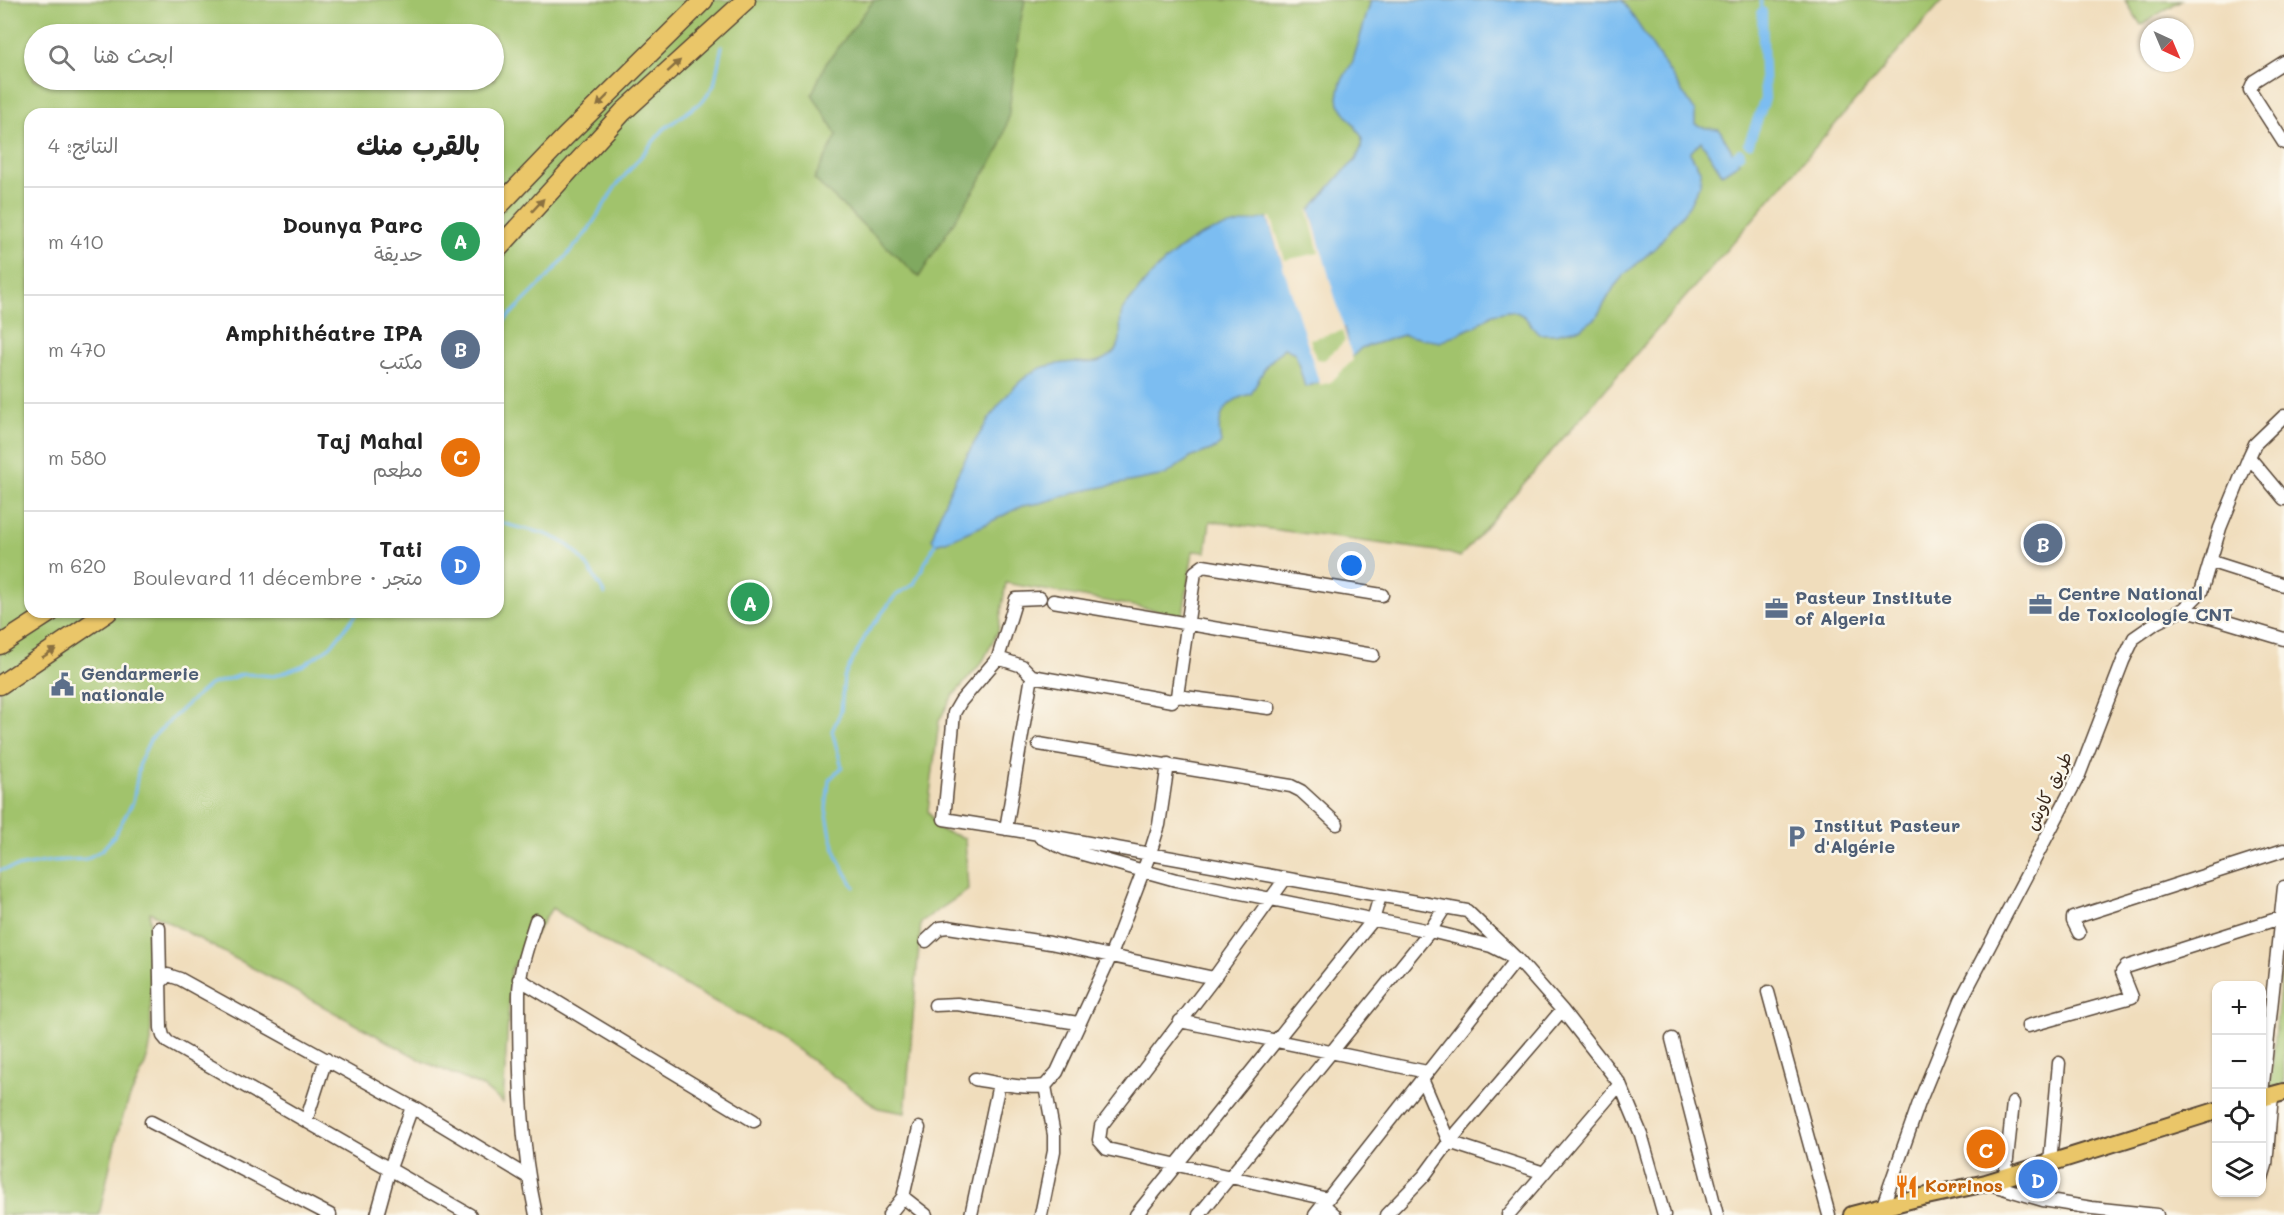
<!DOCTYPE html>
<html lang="ar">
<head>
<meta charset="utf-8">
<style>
  :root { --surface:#fff; --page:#f6f6f6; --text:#222; --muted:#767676; --line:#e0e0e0; --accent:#c8321e }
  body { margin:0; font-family:Mali,"Playpen Sans Arabic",sans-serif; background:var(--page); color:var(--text); direction:rtl }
  .controls { position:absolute; right:18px; bottom:18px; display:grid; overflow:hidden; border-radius:12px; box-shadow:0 2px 4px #0004 }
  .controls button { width:54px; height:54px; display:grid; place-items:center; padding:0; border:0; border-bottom:2px solid var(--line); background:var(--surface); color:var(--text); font:30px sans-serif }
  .compass { position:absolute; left:2140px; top:18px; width:54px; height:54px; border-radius:50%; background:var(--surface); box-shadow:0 2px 4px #0004; rotate:136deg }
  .you { position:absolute; left:1352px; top:566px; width:21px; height:21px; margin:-15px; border:4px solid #fff; border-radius:50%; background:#1a73e8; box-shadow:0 0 0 9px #1a73e833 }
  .badge { display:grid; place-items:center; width:39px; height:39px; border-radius:50%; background:var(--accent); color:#fff; font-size:20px; font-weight:700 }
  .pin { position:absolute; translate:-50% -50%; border:3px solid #fff; box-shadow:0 2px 6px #0006 }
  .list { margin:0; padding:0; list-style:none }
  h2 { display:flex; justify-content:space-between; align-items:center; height:78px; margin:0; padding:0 24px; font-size:26px }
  h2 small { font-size:20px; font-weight:400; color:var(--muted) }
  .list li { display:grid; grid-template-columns:39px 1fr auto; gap:18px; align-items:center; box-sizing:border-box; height:108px; padding:0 24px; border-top:2px solid var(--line) }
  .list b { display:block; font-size:22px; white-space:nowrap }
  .list p { margin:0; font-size:20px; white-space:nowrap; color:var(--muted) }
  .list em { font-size:20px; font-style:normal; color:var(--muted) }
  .icon { flex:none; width:33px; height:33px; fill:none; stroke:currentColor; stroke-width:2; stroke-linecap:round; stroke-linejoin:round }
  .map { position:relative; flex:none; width:2284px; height:1215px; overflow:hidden; direction:ltr }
  .search { position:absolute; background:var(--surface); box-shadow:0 2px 4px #0004; left:24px; top:24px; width:480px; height:66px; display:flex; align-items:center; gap:15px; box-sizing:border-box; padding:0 21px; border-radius:33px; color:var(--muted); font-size:22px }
  .panel { position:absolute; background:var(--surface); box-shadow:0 2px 4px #0004; left:24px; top:108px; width:480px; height:510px; border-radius:18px; direction:rtl }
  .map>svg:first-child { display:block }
  .green { fill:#a1c36c; stroke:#6e7645; stroke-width:1.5; fill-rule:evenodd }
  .forest { fill:#80a960; stroke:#5e6a3f; stroke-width:1.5 }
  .water { fill:#7bbdf1; stroke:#5b7488; stroke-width:1.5; fill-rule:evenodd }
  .pier { fill:#f0ddbc; fill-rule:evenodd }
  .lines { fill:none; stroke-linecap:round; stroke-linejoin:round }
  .stream { stroke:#7bbdf1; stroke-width:3 }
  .canal { stroke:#7bbdf1; stroke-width:10 }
  .minor-casing { stroke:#564536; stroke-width:15 }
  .major-casing { stroke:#564536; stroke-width:20 }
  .highway-casing { stroke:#564536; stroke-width:21 }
  .minor { stroke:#fff; stroke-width:12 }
  .major { stroke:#eac669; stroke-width:16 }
  .highway { stroke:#eac669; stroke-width:18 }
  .oneway { fill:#8a7040 }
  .labels { text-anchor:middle; stroke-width:5; stroke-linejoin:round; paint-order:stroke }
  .service-label { font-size:18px; font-weight:bold; fill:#4e5e75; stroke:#fbf7ec; text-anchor:start }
  .street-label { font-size:18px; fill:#3b2a1e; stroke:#fbf7ec }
  .food-label { font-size:18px; font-weight:bold; fill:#c56008; stroke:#fbf7ec; text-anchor:start }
</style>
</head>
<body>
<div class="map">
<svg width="2284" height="1215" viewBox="0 0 2284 1215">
  <rect width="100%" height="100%" fill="#fbf7ec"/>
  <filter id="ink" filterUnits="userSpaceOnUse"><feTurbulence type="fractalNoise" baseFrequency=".0167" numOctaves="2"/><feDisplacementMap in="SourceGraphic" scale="12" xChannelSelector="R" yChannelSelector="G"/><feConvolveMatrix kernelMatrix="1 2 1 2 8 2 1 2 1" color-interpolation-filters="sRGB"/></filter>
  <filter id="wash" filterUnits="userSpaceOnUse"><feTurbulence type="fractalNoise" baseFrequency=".008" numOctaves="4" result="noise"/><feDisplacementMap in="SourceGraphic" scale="24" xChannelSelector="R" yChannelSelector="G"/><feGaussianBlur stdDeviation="1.35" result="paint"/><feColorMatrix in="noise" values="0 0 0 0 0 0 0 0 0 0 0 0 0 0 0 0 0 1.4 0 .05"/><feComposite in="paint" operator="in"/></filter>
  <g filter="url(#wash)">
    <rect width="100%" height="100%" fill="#f0ddbc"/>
    <path class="green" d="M 0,0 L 1943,0 L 1460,557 L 1445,552 L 1210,521 L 1206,552 L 1193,551 L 1183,615 L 1006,583 L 998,631 L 983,661 L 952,697 L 939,721 L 928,811 L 939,830 L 965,838 L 968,890 L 921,922 L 905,1113 L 878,1108 L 775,1034 L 610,945 L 552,908 L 511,970 L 503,1103 L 483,1087 L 425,1062 L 150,912 L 151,1042 C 147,1067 137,1080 128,1102 C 114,1138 108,1178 99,1215 L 0,1215 ZM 34,34 L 494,34 L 494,80 L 34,80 ZM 30,114 L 498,114 L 498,612 L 30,612 Z
      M 2125,0 L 2181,0 L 2141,25 Z
      M 2284,947 L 2284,1086 L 2270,1089 Z"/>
    <path class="forest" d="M 874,0 L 1025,0 L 1020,24 L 1008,119 L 1000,149 L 919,277 L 814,179 L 837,135 L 812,94 L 825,65 Z"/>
    <path class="water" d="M 1371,0 L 1622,0 L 1695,111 L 1695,124 L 1706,128 L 1719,129 L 1739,163 L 1722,174 L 1701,141 L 1690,153 L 1701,172 L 1700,184 L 1689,206 L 1656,247 L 1624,275 L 1614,287 L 1596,318 L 1582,328 L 1555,334 L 1539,334 L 1524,316 L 1516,312 L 1508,311 L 1493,314 L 1475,326 L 1440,342 L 1404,335 L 1361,348 L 1330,379 L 1305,387 L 1295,353 L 1284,348 L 1266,366 L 1251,394 C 1225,400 1215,417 1221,443 L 1216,448 L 1192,457 L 1165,475 L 1082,491 L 1041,503 L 1022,506 L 982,526 L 949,540 L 935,544 L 932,539 C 943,495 998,381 1044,367 C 1050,365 1069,362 1075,362 C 1086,363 1096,364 1106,358 C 1130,344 1115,325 1123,309 C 1124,306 1127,305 1129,302 C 1137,293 1143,283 1152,274 C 1194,231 1211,229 1268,218 L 1283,264 L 1322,256 L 1310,210 L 1341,174 L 1356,160 L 1361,148 L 1362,137 L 1339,104 L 1338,97 L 1341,82 L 1353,61 ZM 1344,328 L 1348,342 L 1322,364 L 1314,361 L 1306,336 Z"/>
    <path class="pier" d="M 1310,210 L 1353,360 L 1331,382 L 1320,385 L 1268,218 L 1271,217 L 1285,260 L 1319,253 L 1308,211 ZM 1342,331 L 1345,341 L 1324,360 L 1316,359 L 1310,339 Z"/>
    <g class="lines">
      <path class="stream" d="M 1761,0 L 1762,12
        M 498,327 L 548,277 L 587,232 L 616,186 L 664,129 L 704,100 L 714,85 L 722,46
        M 498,521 C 511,527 525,529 539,532 C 577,543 585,562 605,594
        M 0,870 L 51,861 L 86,859 L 102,850 L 114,836 L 133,802 L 140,761 L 150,740 L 183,708 L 209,685 L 244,674 L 274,676 L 304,665 L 331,646 L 358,612
        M 854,887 L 838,859 L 831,836 L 826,809 L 829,780 L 842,767 L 832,731 L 841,711 L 844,677 L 867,633 L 895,596 L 914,584 L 935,544"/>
      <path class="canal" d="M 1749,143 L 1765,99 L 1762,12
        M 1736,156 L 1740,153"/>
    </g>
  </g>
  <g filter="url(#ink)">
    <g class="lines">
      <defs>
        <path id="minor" d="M 2284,62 L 2254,81 L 2250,90 L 2284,143
          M 2249,457 L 2284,499
          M 2212,562 L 2284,585
          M 1040,598 L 1016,599 L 998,658 L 961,701 L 954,713 L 944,819 L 1033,833 L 1467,911 L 1517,959 L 1562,1010 L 1620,1084 L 1641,1134 L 1664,1215
          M 1053,601 L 1373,655
          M 2184,609 L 2284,639
          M 998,658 L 1022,666 L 1032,676
          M 1177,696 L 1269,708
          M 1039,744 L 1291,786 L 1301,791 L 1337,824
          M 1006,829 L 1032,676 L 1172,701 L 1177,696 L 1195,572 L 1203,566 L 1382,595
          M 1040,837 L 1065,849 L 1176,880 L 1430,931 L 1491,946 L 1517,959 L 1315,1215
          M 1285,879 L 1214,978 L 1101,1126 L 1099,1140 L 1107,1149 L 1328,1199
          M 536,920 C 528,945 519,969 519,995 C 519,1069 520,1142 536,1215
          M 159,928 L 161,1028 L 163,1036 L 168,1042 L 470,1215
          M 2079,933 L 2073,921 L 2073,918 L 2284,850
          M 926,941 L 940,928 L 948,927 L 1050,943 L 1214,978
          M 519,979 L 754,1121
          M 162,981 L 168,975 L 180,979 L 412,1107 L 528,1177
          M 1768,992 L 1829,1215
          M 935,1005 L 957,1004 L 1078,1023
          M 1180,1021 L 1427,1072
          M 2028,1026 L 2132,997 L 2122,972 L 2126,967 L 2280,918
          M 1672,1039 L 1717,1215
          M 975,1079 C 998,1083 1022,1089 1045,1086 L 1057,1072 L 1111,955 L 1150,853 L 1159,825 L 1168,764
          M 1422,1079 L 1449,1142 L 1544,1173
          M 2262,1093 L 2284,887
          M 306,1121 L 326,1059
          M 151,1122 L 330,1215
          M 2050,1163 L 2059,1063
          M 2005,1177 L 2013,1103
          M 2262,1178 L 2266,1165 L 2272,1095
          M 1986,1183 L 2043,1200 L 2092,1208 L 2157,1215
          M 903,1197 L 926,1215
          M 1323,1204 L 1335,1215
          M 1881,1211 L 1919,1103 L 1961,1000 L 2079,775 L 2123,661 L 2134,638 L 2157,622 L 2184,609 L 2201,592 L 2220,528 L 2249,457 L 2255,444 L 2284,416
          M 377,1215 L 390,1168 L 412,1107
          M 889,1215 L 903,1197 L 919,1128
          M 971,1215 L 999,1084
          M 1041,1215 L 1054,1151 L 1054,1135 L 1045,1086
          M 1136,1215 L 1373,920 L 1380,896
          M 1199,1215 L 1430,931 L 1445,907
          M 1386,1215 L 1424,1176 L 1449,1142 L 1562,1010
          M 1508,1215 L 1620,1084"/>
        <path id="major" d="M 2262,1098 L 2284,1092
          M 1852,1215 L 1913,1199 L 1986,1183 L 2216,1111"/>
        <path id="highway" d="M 498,207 L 565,137 L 704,0
          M 498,249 L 623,112 L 746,0
          M 0,645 L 51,612
          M 0,685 L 108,612"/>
      </defs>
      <use href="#minor" class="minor-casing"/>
      <use href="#major" class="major-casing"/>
      <use href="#highway" class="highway-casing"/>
      <use href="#minor" class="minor"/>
      <use href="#major" class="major"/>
      <use href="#highway" class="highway"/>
    </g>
    <defs><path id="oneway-solid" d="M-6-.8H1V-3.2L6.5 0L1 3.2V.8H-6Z" transform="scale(1.5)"/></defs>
    <g class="oneway">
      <use href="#oneway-solid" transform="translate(674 66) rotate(-42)"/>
      <use href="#oneway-solid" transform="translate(603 100) rotate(135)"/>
      <use href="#oneway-solid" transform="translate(538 205) rotate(-47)"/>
      <use href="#oneway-solid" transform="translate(49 653) rotate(-33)"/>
    </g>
  </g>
  <defs>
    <symbol id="office-bare" viewBox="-9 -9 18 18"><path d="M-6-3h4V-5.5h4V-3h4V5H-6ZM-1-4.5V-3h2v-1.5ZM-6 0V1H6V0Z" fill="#5c6f8a" stroke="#fbf7ec" stroke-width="2.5" paint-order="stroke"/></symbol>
    <symbol id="civic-bare" viewBox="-9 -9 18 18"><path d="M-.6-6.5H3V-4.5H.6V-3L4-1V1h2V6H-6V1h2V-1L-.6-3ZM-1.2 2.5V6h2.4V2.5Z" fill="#5c6f8a" stroke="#fbf7ec" stroke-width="2.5" paint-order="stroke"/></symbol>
    <symbol id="parking-bare" viewBox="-9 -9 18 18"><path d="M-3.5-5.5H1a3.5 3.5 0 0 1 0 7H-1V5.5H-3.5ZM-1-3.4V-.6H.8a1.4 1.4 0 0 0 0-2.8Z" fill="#5c6f8a" stroke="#fbf7ec" stroke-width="2.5" paint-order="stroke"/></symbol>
    <symbol id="restaurant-bare" viewBox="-9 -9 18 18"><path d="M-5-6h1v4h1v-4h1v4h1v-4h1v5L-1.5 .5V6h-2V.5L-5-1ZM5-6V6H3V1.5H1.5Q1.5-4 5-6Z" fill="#e8710a" stroke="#fbf7ec" stroke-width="2.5" paint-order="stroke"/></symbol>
  </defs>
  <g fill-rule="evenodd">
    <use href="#office-bare" x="2024" y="588" width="33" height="33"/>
    <use href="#office-bare" x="1760" y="592" width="33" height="33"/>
    <use href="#civic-bare" x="46" y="668" width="33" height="33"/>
    <use href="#parking-bare" x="1780" y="820" width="33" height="33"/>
    <use href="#restaurant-bare" x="1890" y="1170" width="33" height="33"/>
  </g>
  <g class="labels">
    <g class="service-label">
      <text x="2058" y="600">Centre National<tspan x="2058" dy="21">de Toxicologie CNT</tspan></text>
      <text x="1795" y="604">Pasteur Institute<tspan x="1795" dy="21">of Algeria</tspan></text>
      <text x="81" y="680">Gendarmerie<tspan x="81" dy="21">nationale</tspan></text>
      <text x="1814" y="832">Institut Pasteur<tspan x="1814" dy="21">d'Algérie</tspan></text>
    </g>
    <g class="street-label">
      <text transform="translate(2049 791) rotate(-64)" y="6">طريق كاوش</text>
    </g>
    <g class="food-label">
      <text x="1925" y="1192">Korrinos</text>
    </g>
  </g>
</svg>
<div class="controls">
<button>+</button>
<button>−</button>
<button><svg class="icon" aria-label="locate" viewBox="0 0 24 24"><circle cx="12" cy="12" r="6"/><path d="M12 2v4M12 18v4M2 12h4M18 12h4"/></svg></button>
<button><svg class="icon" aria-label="layers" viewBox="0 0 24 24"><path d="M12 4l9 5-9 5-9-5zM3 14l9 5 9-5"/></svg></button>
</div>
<svg class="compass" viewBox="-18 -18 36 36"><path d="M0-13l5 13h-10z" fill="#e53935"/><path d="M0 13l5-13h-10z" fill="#767676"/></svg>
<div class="you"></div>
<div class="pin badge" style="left:750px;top:602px;background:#2e9e5b">A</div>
<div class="pin badge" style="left:2043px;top:543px;background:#5c6f8a">B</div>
<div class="pin badge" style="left:1986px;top:1149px;background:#e8710a">C</div>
<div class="pin badge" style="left:2038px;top:1179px;background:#3f7fe0">D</div>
<div class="search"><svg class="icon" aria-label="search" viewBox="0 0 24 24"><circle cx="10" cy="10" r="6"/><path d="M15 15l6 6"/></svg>ابحث هنا</div>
<section class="panel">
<h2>بالقرب منك<small>النتائج: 4</small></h2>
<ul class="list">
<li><span class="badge" style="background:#2e9e5b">A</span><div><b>Dounya Parc</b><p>حديقة</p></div><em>410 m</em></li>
<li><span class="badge" style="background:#5c6f8a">B</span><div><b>Amphithéatre IPA</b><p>مكتب</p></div><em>470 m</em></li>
<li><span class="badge" style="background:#e8710a">C</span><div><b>Taj Mahal</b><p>مطعم</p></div><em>580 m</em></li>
<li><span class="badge" style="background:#3f7fe0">D</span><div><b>Tati</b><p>متجر · Boulevard 11 décembre</p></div><em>620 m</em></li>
</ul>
</section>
</div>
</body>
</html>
